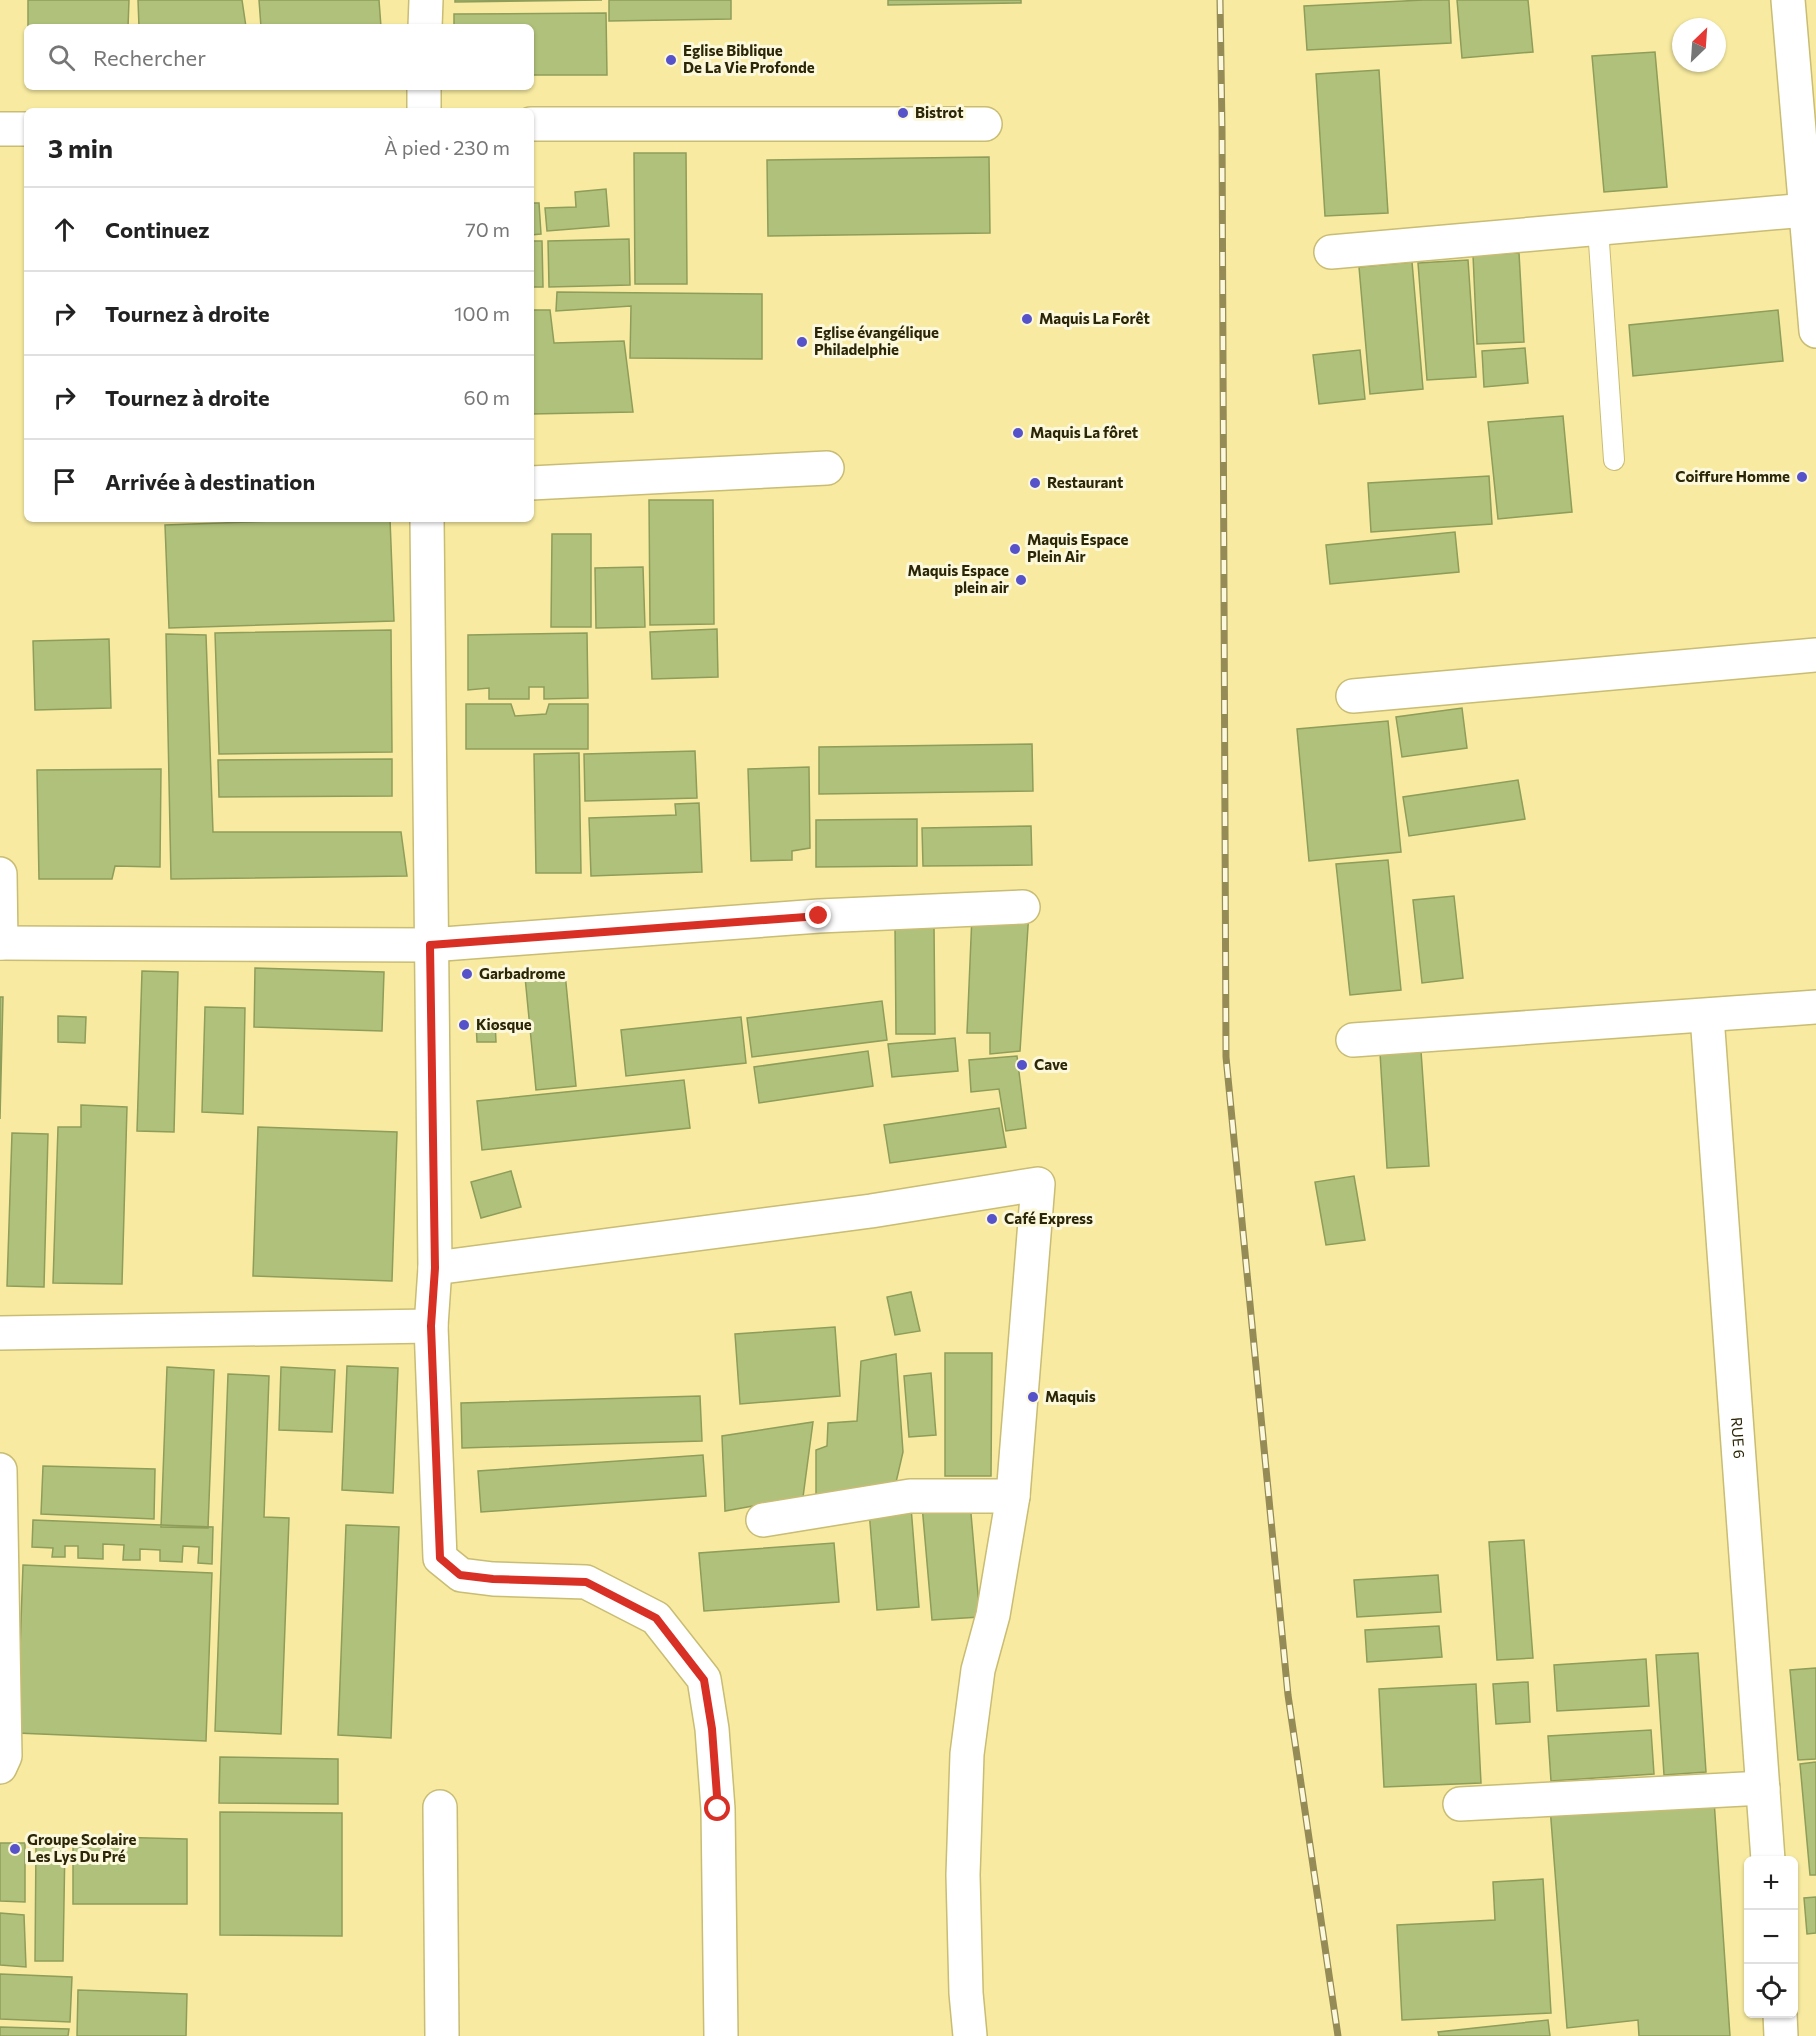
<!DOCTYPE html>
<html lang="fr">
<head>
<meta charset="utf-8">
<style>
  :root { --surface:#fff; --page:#f6f6f6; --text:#222; --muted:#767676; --line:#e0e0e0 }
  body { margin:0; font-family:Commissioner,sans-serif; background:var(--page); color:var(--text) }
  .controls { position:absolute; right:18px; bottom:18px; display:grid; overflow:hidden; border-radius:9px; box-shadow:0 2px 4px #0004 }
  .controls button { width:54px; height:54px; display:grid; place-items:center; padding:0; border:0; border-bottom:2px solid var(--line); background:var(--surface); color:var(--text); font:30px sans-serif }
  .compass { position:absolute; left:1672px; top:18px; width:54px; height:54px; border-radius:50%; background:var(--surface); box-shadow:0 2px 4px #0004; rotate:25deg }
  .stop { position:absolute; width:18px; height:18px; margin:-14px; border:4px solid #d93025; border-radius:50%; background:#fff }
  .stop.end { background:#d93025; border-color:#fff; box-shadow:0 2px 6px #0008 }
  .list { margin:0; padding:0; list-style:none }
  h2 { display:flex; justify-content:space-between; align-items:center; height:78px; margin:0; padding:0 24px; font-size:26px }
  h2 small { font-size:20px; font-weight:400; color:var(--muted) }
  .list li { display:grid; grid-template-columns:39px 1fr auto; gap:18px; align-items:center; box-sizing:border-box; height:84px; padding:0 24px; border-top:2px solid var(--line) }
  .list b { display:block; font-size:22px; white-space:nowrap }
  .list em { font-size:20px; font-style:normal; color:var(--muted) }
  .icon { flex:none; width:33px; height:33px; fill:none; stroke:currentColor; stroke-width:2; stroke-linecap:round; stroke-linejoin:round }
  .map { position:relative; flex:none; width:1816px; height:2036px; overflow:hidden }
  .search { position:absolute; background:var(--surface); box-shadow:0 2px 4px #0004; left:24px; top:24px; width:510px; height:66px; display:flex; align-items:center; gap:15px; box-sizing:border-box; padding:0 21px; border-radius:9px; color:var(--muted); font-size:22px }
  .panel { position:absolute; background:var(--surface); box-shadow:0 2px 4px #0004; left:24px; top:108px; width:510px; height:414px; border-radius:9px }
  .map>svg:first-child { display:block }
  .building { fill:#b0c17b; stroke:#8e9d59; stroke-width:1.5 }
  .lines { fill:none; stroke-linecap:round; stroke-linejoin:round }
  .service-casing { stroke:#c9bc73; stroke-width:22 }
  .minor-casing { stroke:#c9bc73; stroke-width:36 }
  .service { stroke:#fff; stroke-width:20 }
  .minor { stroke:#fff; stroke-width:33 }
  .rail-casing { stroke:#958b57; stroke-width:7 }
  .rail { stroke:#fcf8db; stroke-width:4.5; stroke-dasharray:14; stroke-linecap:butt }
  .route { stroke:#d93025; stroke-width:8 }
  .poi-dot { fill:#5652ca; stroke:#fcf8db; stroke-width:2 }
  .labels { text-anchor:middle; stroke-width:6; stroke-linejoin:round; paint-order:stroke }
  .poi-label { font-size:15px; font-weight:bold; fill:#2c2608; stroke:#fcf8db; text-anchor:start }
  .street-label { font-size:15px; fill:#2c2608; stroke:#fcf8db }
</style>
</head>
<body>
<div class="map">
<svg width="1816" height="2036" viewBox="0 0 1816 2036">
  <rect width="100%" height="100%" fill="#f8eba1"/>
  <path class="building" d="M 28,0 L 129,0 L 128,27 L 28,27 Z
    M 138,0 L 242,0 L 246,27 L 139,27 Z
    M 259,0 L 379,0 L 381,27 L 261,27 Z
    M 455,0 L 602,0 L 455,2 Z
    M 609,0 L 731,0 L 731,19 L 609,21 Z
    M 888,0 L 1021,0 L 1021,3 L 888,5 Z
    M 1423,0 L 1449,0 L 1451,43 L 1307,50 L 1304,6 Z
    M 1457,0 L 1528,0 L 1533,52 L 1462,58 Z
    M 606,13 L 607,75 L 531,75 L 531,27 L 454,27 L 454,14 Z
    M 1655,52 L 1667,187 L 1604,192 L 1592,56 Z
    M 1379,70 L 1388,213 L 1325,216 L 1316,74 Z
    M 634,153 L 686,153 L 687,284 L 635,284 Z
    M 989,157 L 990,233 L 768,236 L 767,160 Z
    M 606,189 L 609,226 L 547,231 L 545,208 L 576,207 L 575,192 Z
    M 531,203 L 539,203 L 541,234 L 531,235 Z
    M 629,239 L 630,285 L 549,287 L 548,241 Z
    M 531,241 L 542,241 L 543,287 L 531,287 Z
    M 1519,253 L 1524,342 L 1477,344 L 1473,255 Z
    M 1468,260 L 1476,377 L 1427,380 L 1418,263 Z
    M 1412,262 L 1423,389 L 1370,394 L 1359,267 Z
    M 557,292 L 762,294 L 762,359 L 630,358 L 631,306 L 556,311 Z
    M 531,293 L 532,310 L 550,310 L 554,343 L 624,341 L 633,412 L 531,414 Z
    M 1778,310 L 1783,361 L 1633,376 L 1629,325 Z
    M 1525,348 L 1528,383 L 1484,387 L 1482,351 Z
    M 1360,350 L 1365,399 L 1319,404 L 1313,355 Z
    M 1563,416 L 1572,512 L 1498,519 L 1488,422 Z
    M 1489,476 L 1492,524 L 1371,532 L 1368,483 Z
    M 649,500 L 713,500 L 714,624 L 650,625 Z
    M 331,519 L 390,519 L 394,621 L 169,628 L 165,525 Z
    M 1455,532 L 1459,572 L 1330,584 L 1326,545 Z
    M 552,534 L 591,534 L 591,627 L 551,627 Z
    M 643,567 L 645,627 L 596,628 L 595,568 Z
    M 717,629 L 718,677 L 652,679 L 650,632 Z
    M 391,630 L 392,752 L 219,754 L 215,633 Z
    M 587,633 L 588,698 L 544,699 L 544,687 L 529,687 L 529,699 L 489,699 L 489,688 L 468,690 L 468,635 Z
    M 166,634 L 206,635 L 213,832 L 401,832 L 407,876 L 171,879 Z
    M 109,639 L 111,708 L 35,710 L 33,641 Z
    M 466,704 L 511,704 L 515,716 L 546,714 L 549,704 L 588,704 L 588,749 L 466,749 Z
    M 1462,708 L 1467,748 L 1402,757 L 1396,717 Z
    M 1388,721 L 1401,852 L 1309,861 L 1297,729 Z
    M 1032,744 L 1033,791 L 819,794 L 819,747 Z
    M 695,751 L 697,798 L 585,801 L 584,754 Z
    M 579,753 L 581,873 L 536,873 L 534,754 Z
    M 392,759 L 392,796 L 219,797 L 218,760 Z
    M 809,767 L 810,848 L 792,851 L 792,860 L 751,861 L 748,769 Z
    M 161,769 L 160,867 L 115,866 L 112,879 L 39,879 L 37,770 Z
    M 1518,780 L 1525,819 L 1409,836 L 1403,797 Z
    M 699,803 L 702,872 L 591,876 L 589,818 L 676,815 L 675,804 Z
    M 917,819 L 917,866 L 816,867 L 816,820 Z
    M 1031,826 L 1032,865 L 923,866 L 922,828 Z
    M 1388,860 L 1401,990 L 1350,995 L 1336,864 Z
    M 1454,896 L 1463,978 L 1422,983 L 1413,900 Z
    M 1029,911 L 1020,1051 L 990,1054 L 990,1033 L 967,1033 L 972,915 Z
    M 895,926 L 934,926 L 935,1034 L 896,1034 Z
    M 255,968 L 384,972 L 382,1031 L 254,1027 Z
    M 142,971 L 178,972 L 174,1132 L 137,1131 Z
    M 565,973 L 576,1086 L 536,1090 L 525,977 Z
    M 0,997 L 3,997 L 0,1119 Z
    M 882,1001 L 887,1040 L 752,1057 L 747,1018 Z
    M 205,1007 L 245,1008 L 243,1114 L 202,1112 Z
    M 58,1016 L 86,1017 L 85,1043 L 58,1042 Z
    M 741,1017 L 746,1063 L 626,1076 L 621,1030 Z
    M 495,1021 L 496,1042 L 477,1042 L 476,1022 Z
    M 955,1038 L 958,1071 L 892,1077 L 888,1044 Z
    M 868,1051 L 873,1086 L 759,1103 L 754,1067 Z
    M 1421,1051 L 1429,1166 L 1387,1168 L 1380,1053 Z
    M 1017,1056 L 1026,1128 L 1006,1131 L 999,1089 L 971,1092 L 969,1060 Z
    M 684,1080 L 690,1128 L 482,1150 L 477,1101 Z
    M 81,1105 L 127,1107 L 122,1284 L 53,1283 L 58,1127 L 81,1127 Z
    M 999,1108 L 1006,1147 L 890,1163 L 884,1125 Z
    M 258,1127 L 397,1132 L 392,1281 L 253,1276 Z
    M 12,1133 L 48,1134 L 44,1287 L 7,1286 Z
    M 511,1171 L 521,1207 L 481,1218 L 471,1182 Z
    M 1354,1176 L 1365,1240 L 1326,1245 L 1315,1182 Z
    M 911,1292 L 920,1331 L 895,1335 L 887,1297 Z
    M 835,1327 L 840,1396 L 740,1404 L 735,1334 Z
    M 945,1353 L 992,1353 L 991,1476 L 945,1476 Z
    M 896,1354 L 903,1452 L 894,1491 L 816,1495 L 816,1450 L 827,1446 L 828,1423 L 857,1421 L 861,1361 Z
    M 347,1366 L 398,1368 L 393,1493 L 342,1490 Z
    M 167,1367 L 214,1370 L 208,1528 L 161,1527 Z
    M 281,1367 L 335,1370 L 332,1432 L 279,1430 Z
    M 931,1373 L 936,1435 L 909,1437 L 904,1376 Z
    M 228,1374 L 269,1376 L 264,1517 L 289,1518 L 281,1734 L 215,1731 Z
    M 700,1396 L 702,1441 L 462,1448 L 461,1403 Z
    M 813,1422 L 803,1497 L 725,1511 L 722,1436 Z
    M 703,1455 L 706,1496 L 481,1512 L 478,1471 Z
    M 43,1466 L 155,1469 L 154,1519 L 41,1514 Z
    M 970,1502 L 980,1617 L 932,1620 L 922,1505 Z
    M 911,1507 L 919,1607 L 877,1610 L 869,1510 Z
    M 33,1520 L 213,1527 L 212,1564 L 198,1563 L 199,1547 L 183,1546 L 182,1562 L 160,1561 L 160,1550 L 140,1549 L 140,1560 L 123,1560 L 124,1545 L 103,1544 L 103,1559 L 78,1558 L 78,1546 L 65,1546 L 65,1557 L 52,1557 L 53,1548 L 32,1547 Z
    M 346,1525 L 399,1527 L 391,1738 L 338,1735 Z
    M 1524,1540 L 1533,1658 L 1497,1660 L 1489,1542 Z
    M 834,1543 L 839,1602 L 704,1611 L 699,1553 Z
    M 23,1565 L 212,1573 L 206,1741 L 17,1733 Z
    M 1438,1575 L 1441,1612 L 1357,1617 L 1354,1580 Z
    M 1439,1626 L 1442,1657 L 1367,1662 L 1365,1630 Z
    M 1698,1653 L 1706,1772 L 1664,1775 L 1656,1655 Z
    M 1646,1659 L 1649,1706 L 1557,1711 L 1554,1665 Z
    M 1816,1668 L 1816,1759 L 1798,1760 L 1790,1670 Z
    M 1528,1682 L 1530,1722 L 1496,1724 L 1493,1684 Z
    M 1476,1684 L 1481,1783 L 1384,1787 L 1379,1689 Z
    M 1651,1730 L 1654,1774 L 1551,1781 L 1548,1736 Z
    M 220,1757 L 338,1759 L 338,1804 L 219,1803 Z
    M 1816,1762 L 1816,1875 L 1810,1875 L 1800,1764 Z
    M 1714,1800 L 1730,2036 L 1639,2036 L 1638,2020 L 1567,2028 L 1550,1807 Z
    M 220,1812 L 342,1813 L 342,1936 L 220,1935 Z
    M 73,1836 L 187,1839 L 187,1904 L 73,1904 Z
    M 36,1842 L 65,1843 L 63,1961 L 35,1961 Z
    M 0,1843 L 25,1843 L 25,1902 L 0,1901 Z
    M 1543,1879 L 1551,2013 L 1402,2020 L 1397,1925 L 1495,1920 L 1493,1882 Z
    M 1816,1897 L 1816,1933 L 1807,1934 L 1804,1898 Z
    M 0,1913 L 24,1915 L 26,1967 L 0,1965 Z
    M 0,1974 L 72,1977 L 70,2022 L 0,2019 Z
    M 78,1990 L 187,1994 L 186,2036 L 77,2036 Z
    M 1548,2020 L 1550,2036 L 1439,2036 L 1438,2032 Z
    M 0,2027 L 69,2029 L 68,2036 L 0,2036 Z"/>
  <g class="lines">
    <defs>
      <path id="service" d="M 1598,228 L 1614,460"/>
      <g id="minor">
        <path d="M 1788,0 L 1816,331"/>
        <path d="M 425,27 L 426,0"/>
        <path d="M 424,111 L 424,87"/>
        <path d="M 531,124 L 985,124"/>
        <path d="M 0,129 L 27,129"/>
        <path d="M 1331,252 L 1806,210"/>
        <path d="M 531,483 L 827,468"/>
        <path d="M 427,519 L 435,1268 L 431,1326 L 440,1558 L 461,1575 L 493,1579 L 586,1582 L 656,1618 L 704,1679 L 712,1729 L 718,1809 L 721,2036"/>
        <path d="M 1353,696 L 1816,655"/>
        <path d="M 0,874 L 1,943"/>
        <path d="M 0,943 L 430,945 L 819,916 L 1023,907"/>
        <path id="s1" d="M 1707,1016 L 1768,1860"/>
        <path d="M 1353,1040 L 1816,1007"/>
        <path d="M 435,1268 L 871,1211 L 1038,1184 L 1013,1496 L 993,1615 L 978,1670 L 967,1754 L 963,1875 L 966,1993 L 970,2036"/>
        <path d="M 0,1333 L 431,1326"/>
        <path d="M 0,1470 L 5,1756 L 0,1767"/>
        <path d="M 763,1520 L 910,1496 L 1013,1496"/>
        <path d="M 1460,1804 L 1763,1788"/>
        <path d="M 440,1807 L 442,2036"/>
        <path d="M 1780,2014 L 1781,2036"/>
      </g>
    </defs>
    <use href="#service" class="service-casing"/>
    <use href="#minor" class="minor-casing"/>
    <use href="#service" class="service"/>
    <use href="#minor" class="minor"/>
    <defs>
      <path id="rail" d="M 1220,0 L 1222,128 L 1226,1057 L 1288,1695 L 1338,2036"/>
    </defs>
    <use href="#rail" class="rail-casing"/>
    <use href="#rail" class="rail"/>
  </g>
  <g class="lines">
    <path class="route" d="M 718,1809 L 712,1729 L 704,1680 L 656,1618 L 586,1582 L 493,1579 L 460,1575 L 440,1558 L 431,1326 L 435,1268 L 430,945 L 819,916"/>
  </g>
  <g class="poi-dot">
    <circle cx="671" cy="60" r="6"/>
    <circle cx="903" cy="113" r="6"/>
    <circle cx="1027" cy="319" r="6"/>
    <circle cx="802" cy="342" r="6"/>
    <circle cx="1018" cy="433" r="6"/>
    <circle cx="1802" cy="477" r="6"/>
    <circle cx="1035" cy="483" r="6"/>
    <circle cx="1015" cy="549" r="6"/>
    <circle cx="1021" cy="580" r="6"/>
    <circle cx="467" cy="974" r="6"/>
    <circle cx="464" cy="1025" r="6"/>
    <circle cx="1022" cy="1065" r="6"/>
    <circle cx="992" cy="1219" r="6"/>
    <circle cx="1033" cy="1397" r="6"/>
    <circle cx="15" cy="1849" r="6"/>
  </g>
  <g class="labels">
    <g class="poi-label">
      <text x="683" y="56">Eglise Biblique<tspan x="683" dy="17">De La Vie Profonde</tspan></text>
      <text x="915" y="118">Bistrot</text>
      <text x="1039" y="324">Maquis La Forêt</text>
      <text x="814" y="338">Eglise évangélique<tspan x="814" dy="17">Philadelphie</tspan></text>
      <text x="1030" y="438">Maquis La fôret</text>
      <text x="1790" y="482" text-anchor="end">Coiffure Homme</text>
      <text x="1047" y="488">Restaurant</text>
      <text x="1027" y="545">Maquis Espace<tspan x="1027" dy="17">Plein Air</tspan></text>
      <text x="1009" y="576" text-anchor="end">Maquis Espace<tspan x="1009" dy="17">plein air</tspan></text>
      <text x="479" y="979">Garbadrome</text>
      <text x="476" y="1030">Kiosque</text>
      <text x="1034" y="1070">Cave</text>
      <text x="1004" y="1224">Café Express</text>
      <text x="1045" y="1402">Maquis</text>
      <text x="27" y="1845">Groupe Scolaire<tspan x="27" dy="17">Les Lys Du Pré</tspan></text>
    </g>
    <g class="street-label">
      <text dy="5" stroke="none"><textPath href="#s1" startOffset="423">RUE 6</textPath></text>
    </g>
  </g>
</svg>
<div class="controls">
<button>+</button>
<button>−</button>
<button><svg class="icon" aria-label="locate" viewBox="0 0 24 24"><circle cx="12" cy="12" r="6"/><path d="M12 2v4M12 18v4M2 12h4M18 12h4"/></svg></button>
</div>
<svg class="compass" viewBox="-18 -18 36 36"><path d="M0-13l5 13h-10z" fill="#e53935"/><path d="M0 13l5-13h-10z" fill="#767676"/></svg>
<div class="stop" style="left:718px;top:1809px"></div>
<div class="stop end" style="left:819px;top:916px"></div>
<div class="search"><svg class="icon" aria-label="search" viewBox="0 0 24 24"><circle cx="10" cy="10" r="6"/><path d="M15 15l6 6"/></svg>Rechercher</div>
<section class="panel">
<h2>3 min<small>À pied · 230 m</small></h2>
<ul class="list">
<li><svg class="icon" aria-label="ahead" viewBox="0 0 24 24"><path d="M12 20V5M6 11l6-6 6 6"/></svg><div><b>Continuez</b></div><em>70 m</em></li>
<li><svg class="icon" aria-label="right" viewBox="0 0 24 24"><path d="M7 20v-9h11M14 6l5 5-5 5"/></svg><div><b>Tournez à droite</b></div><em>100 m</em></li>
<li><svg class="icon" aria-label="right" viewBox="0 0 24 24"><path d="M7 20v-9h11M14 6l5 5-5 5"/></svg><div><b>Tournez à droite</b></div><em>60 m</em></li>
<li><svg class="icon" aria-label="arrive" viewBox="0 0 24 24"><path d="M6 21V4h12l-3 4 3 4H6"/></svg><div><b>Arrivée à destination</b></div></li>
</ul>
</section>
</div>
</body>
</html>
